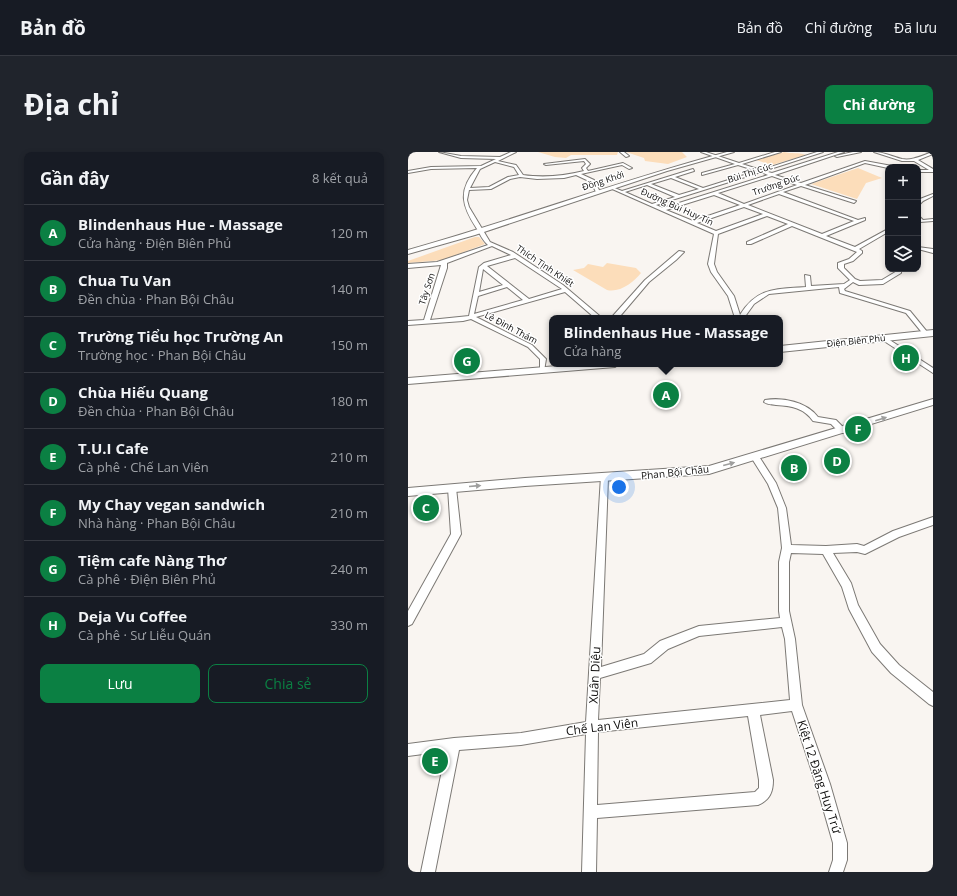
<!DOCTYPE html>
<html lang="vi">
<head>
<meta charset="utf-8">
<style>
  :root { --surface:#171b24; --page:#20242c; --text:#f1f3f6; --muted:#9ea1a6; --line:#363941; --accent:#0b8043 }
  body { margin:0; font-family:"Open Sans",sans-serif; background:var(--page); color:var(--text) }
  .controls { position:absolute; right:12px; top:12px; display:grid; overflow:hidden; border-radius:8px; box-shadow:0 2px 6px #0003 }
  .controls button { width:36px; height:36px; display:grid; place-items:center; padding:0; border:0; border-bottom:1px solid var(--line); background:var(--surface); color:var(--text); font:20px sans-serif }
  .you { position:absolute; left:211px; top:335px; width:14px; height:14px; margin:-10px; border:3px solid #fff; border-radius:50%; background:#1a73e8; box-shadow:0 0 0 6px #1a73e833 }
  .badge { display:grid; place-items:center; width:26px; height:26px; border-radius:50%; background:var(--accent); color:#fff; font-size:13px; font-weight:700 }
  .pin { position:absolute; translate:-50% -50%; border:2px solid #fff; box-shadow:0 1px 4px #0006 }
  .popup { position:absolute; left:141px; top:163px; width:234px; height:52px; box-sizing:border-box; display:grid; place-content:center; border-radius:8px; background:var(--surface); filter:drop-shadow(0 1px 3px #0005); font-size:13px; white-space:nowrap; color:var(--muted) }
  .popup b { font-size:15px; color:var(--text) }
  .popup::after { content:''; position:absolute; left:50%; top:100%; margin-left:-8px; border:8px solid transparent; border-top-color:var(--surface) }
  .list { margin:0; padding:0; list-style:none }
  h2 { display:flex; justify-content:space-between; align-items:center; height:52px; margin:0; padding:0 16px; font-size:17px }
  h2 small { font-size:13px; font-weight:400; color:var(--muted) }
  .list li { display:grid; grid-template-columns:26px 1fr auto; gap:12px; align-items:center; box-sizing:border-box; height:56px; padding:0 16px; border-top:1px solid var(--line) }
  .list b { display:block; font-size:15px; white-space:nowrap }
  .list p { margin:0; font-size:13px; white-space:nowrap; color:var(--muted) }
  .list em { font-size:13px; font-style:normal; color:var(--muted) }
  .actions { display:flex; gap:8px; padding:12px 16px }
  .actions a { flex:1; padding:9px 0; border:1px solid var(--accent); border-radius:8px; text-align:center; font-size:14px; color:var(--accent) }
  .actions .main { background:var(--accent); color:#fff }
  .icon { flex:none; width:22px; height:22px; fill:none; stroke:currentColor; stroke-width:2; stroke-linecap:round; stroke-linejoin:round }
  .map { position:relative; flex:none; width:525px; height:720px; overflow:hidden; border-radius:8px }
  header { display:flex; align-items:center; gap:24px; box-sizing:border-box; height:56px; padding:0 20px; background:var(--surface); border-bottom:1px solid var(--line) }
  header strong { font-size:19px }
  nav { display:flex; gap:22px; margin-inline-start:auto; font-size:14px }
  .intro { display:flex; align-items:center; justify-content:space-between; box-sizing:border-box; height:96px; padding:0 24px }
  h1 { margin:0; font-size:28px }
  .button { padding:10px 18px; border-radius:8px; background:var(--accent); color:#fff; font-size:14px; font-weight:700 }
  main { display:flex; gap:24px; padding:0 24px }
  aside { flex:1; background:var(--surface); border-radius:8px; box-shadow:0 2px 6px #0003 }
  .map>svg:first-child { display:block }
  .green { fill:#fcddba }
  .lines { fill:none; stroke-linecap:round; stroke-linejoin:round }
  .street-casing { stroke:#7c7975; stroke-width:2 }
  .secondary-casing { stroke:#7c7975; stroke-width:2 }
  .street { fill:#fff; fill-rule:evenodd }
  .secondary { fill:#fff; fill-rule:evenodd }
  .oneway { fill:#9f9f9e }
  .labels { text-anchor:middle; stroke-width:3; stroke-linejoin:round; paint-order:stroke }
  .far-street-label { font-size:9px; fill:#0f0e0d; stroke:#fff }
  .street-label { font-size:10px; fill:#0f0e0d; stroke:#fff }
  .near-street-label { font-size:12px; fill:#0f0e0d; stroke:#fff }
</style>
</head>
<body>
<header>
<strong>Bản đồ</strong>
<nav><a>Bản đồ</a><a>Chỉ đường</a><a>Đã lưu</a></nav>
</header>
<div class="intro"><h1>Địa chỉ</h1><a class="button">Chỉ đường</a></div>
<main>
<aside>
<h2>Gần đây<small>8 kết quả</small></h2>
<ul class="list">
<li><span class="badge">A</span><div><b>Blindenhaus Hue - Massage</b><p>Cửa hàng · Điện Biên Phủ</p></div><em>120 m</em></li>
<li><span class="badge">B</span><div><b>Chua Tu Van</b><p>Đền chùa · Phan Bội Châu</p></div><em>140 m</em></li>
<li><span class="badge">C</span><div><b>Trường Tiểu học Trường An</b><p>Trường học · Phan Bội Châu</p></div><em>150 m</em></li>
<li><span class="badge">D</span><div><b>Chùa Hiếu Quang</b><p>Đền chùa · Phan Bội Châu</p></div><em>180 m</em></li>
<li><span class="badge">E</span><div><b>T.U.I Cafe</b><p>Cà phê · Chế Lan Viên</p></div><em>210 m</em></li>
<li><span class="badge">F</span><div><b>My Chay vegan sandwich</b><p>Nhà hàng · Phan Bội Châu</p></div><em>210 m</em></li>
<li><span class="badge">G</span><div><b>Tiệm cafe Nàng Thơ</b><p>Cà phê · Điện Biên Phủ</p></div><em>240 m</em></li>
<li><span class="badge">H</span><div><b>Deja Vu Coffee</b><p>Cà phê · Sư Liễu Quán</p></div><em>330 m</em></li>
</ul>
<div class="actions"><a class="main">Lưu</a><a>Chia sẻ</a></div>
</aside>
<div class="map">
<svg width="525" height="720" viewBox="0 0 525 720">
  <rect width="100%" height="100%" fill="#f9f5f1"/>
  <path class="green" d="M 130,0 L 210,0 L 209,3 L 163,3 L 158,6 L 147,5 Z
    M 218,0 L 274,0 L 279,5 L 260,12 L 237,9 L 236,6 Z
    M 376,0 C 384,2 390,0 398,3 L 364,13 L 348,8 Z
    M 450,16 L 474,26 L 458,31 L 449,47 L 403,32 Z
    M 67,85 L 71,85 L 77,92 L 35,108 L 0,111 L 0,109 Z
    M 199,111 L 228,116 L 233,121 C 226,130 212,141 199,138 L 165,118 L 176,116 L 180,112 L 195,115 Z"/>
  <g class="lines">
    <defs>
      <path id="street" d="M 31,0 L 53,4 L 92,5 L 103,0 L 108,0 L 90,9 L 108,13 L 115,23 C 136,26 156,24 176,19 L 174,16 L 178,12 L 176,9 L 138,13 L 136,12 L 177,7 L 182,12 L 178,16 L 180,19 L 215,11 L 224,16 L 221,17 L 214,13 L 173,22 L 186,28 L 192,40 L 190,41 L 188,40 L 183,30 L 168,23 L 156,26 L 129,27 L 112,25 L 102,27 L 83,37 L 61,38 L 59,48 L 61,55 L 82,90 L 105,100 L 155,133 L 194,166 L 187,166 L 157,140 L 68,165 L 124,193 L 138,207 L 136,219 L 132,219 L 132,207 L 120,195 L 63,167 L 55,169 L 0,173 L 0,169 L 16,168 L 33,113 L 0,116 L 0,112 L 29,110 L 80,93 C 75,89 72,82 69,77 C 54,54 49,39 69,16 L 23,17 L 0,21 L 0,19 L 23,15 L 73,14 L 88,7 L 53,6 ZM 87,10 L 106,15 L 111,23 L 100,25 L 81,35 L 62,36 L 72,17 ZM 84,94 L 103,103 L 76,111 L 71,115 L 61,164 L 22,168 L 39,116 L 39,111 ZM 107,106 L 151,135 L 154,137 L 121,147 L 79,114 ZM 75,117 L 95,133 L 71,140 ZM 99,135 L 115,148 L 66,162 L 70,144 Z
        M 212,0 L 216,0 L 221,4 L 218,5 Z
        M 293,0 L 298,0 L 331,11 L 367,0 L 373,0 L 334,12 L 353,18 L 409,0 L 415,0 L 356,19 L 364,21 L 430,0 L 436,0 L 367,23 L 393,31 L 457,9 L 484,14 L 480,16 L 457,11 L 397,33 L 448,49 L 446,51 L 393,34 L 375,40 L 450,68 L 457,66 L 457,68 L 418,84 L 447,95 L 480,77 L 480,80 L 451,97 L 454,99 L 454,101 L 445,109 L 436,112 L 436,116 L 447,127 L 452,129 L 474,128 L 489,119 L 493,119 L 493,121 L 475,132 L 451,133 L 445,130 L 436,137 L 437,139 L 502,159 L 520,181 L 520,183 L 516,183 L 498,161 L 432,141 L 431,135 L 361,142 L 346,152 L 336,166 L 327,166 L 320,144 L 303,120 L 300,112 L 306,82 L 202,36 L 204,35 L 214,39 L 285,17 L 286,19 L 267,25 L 295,36 L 349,19 L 330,13 L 294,23 L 294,21 L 327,12 ZM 353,20 L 360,23 L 255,56 L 248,53 ZM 364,24 L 389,33 L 336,52 L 310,41 ZM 263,26 L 291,37 L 271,43 L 243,32 ZM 239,33 L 267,45 L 244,52 L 217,40 ZM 371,42 L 446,69 L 414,82 L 340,53 ZM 306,43 L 332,53 L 285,69 L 258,58 ZM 336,55 L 355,62 L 308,79 L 289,71 ZM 359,64 L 380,72 L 339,90 L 339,92 L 343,92 L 384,74 L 449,100 L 441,107 L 430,111 L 430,116 L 442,128 L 436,132 L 403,134 L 402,124 L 397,123 L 398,135 C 369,137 349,135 332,163 L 326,144 L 309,120 L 306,112 L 310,82 Z
        M 445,0 L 453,0 L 429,5 L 427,4 Z
        M 466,0 C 476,0 485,5 494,7 C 505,9 515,3 525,0 L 525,2 L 510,8 L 525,17 L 525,20 L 510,20 L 510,18 L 521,18 L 506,9 L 494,9 Z
        M 525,42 L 525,44 L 515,49 L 510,54 L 512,47 Z
        M 510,63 L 515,68 L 525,67 L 525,69 L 512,70 L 510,67 Z
        M 510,95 L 525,97 L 525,101 L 510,97 Z
        M 271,99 L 276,100 L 268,108 L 241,130 L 213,163 L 210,166 L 203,166 L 237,128 Z
        M 473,185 L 477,185 L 525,216 L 525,221 L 473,187 Z
        M 357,248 C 375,245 399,250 410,265 L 428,268 L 439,279 L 438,281 L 432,281 L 423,272 L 405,269 C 396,256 384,254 368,253 C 364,252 360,253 356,250 Z
        M 347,302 L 350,303 L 368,331 L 378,356 L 383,393 L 418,394 L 449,392 L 456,394 L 485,379 L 525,365 L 525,373 L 491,385 L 457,402 L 449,400 L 425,401 L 443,431 L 450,453 L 472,492 L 491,513 L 525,540 L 525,554 L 521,552 L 483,521 L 464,500 L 441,457 L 434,435 L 415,402 L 383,401 L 381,410 L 381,459 L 387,487 L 394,553 L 422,632 L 439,691 L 439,708 L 435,720 L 421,720 L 425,708 L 425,691 L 408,632 L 384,559 L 352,563 L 365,628 C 365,640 362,648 350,653 L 189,666 L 188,720 L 174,720 L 178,582 L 113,593 L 51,598 L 27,720 L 13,720 L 38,599 L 0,604 L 0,592 L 46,586 L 113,581 L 178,570 L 193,324 L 199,324 L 200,326 L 193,515 L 236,502 L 252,489 L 291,474 L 372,466 L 371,459 L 371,410 L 374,396 L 370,356 L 360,332 L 343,305 ZM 374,475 L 377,487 L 382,548 L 190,568 L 192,526 L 243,511 L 260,497 L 291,484 ZM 340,564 L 351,628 L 351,636 L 347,640 L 189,653 L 190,580 Z
        M 44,333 L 48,336 L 53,382 L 4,472 L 0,474 L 0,459 L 43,382 L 40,336 Z"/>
      <path id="secondary" d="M 319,0 L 326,0 L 259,19 L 67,83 L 0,102 L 0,98 C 107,68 211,29 319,0 Z
        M 525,178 L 525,184 L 372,200 L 372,194 Z
        M 174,212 L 211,212 L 207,215 L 0,232 L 0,226 Z
        M 525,247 L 525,253 L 301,322 L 117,334 L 0,344 L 0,336 L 117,326 L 301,314 Z"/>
    </defs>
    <use href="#street" class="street-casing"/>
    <use href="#secondary" class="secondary-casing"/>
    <use href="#street" class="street"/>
    <use href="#secondary" class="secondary"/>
  </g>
  <defs><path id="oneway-solid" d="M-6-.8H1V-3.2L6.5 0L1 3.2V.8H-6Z"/></defs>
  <g class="oneway">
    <use href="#oneway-solid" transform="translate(473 267) rotate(-18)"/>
    <use href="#oneway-solid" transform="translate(321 312) rotate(-15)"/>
    <use href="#oneway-solid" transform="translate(67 334) rotate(-5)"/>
  </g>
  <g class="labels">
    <g class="far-street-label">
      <text transform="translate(342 21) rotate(-18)" y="3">Bùi Thị Cúc</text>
      <text transform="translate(195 29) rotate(-18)" y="3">Đồng Khởi</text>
      <text transform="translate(368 33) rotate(-19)" y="3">Trường Đúc</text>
      <text transform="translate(269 55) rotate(24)" y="3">Đường Bùi Huy Tín</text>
      <text transform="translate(137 114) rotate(34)" y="3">Thích Tịnh Khiết</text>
      <text transform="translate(19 137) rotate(-72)" y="3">Tây Sơn</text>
      <text transform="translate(103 176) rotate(28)" y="3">Lê Đình Thám</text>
      <text transform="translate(448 189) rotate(-6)" y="3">Điện Biên Phủ</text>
    </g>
    <g class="street-label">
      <text transform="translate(267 320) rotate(-6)" y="4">Phan Bội Châu</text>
    </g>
    <g class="near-street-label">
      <text transform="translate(187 523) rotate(-87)" y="4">Xuân Diệu</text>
      <text transform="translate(194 575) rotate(-7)" y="4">Chế Lan Viên</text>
      <text transform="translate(411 625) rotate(72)" y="4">Kiệt 12 Đặng Huy Trứ</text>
    </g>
  </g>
</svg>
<div class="controls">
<button>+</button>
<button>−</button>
<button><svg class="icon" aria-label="layers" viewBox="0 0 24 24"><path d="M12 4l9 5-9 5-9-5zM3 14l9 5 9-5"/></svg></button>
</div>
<div class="you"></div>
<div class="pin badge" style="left:258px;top:243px">A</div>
<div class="popup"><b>Blindenhaus Hue - Massage</b>Cửa hàng</div>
<div class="pin badge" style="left:386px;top:316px">B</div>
<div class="pin badge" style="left:18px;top:356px">C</div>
<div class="pin badge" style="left:429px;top:309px">D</div>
<div class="pin badge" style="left:27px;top:609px">E</div>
<div class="pin badge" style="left:450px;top:277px">F</div>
<div class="pin badge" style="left:59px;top:209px">G</div>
<div class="pin badge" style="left:498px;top:206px">H</div>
</div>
</main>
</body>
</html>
